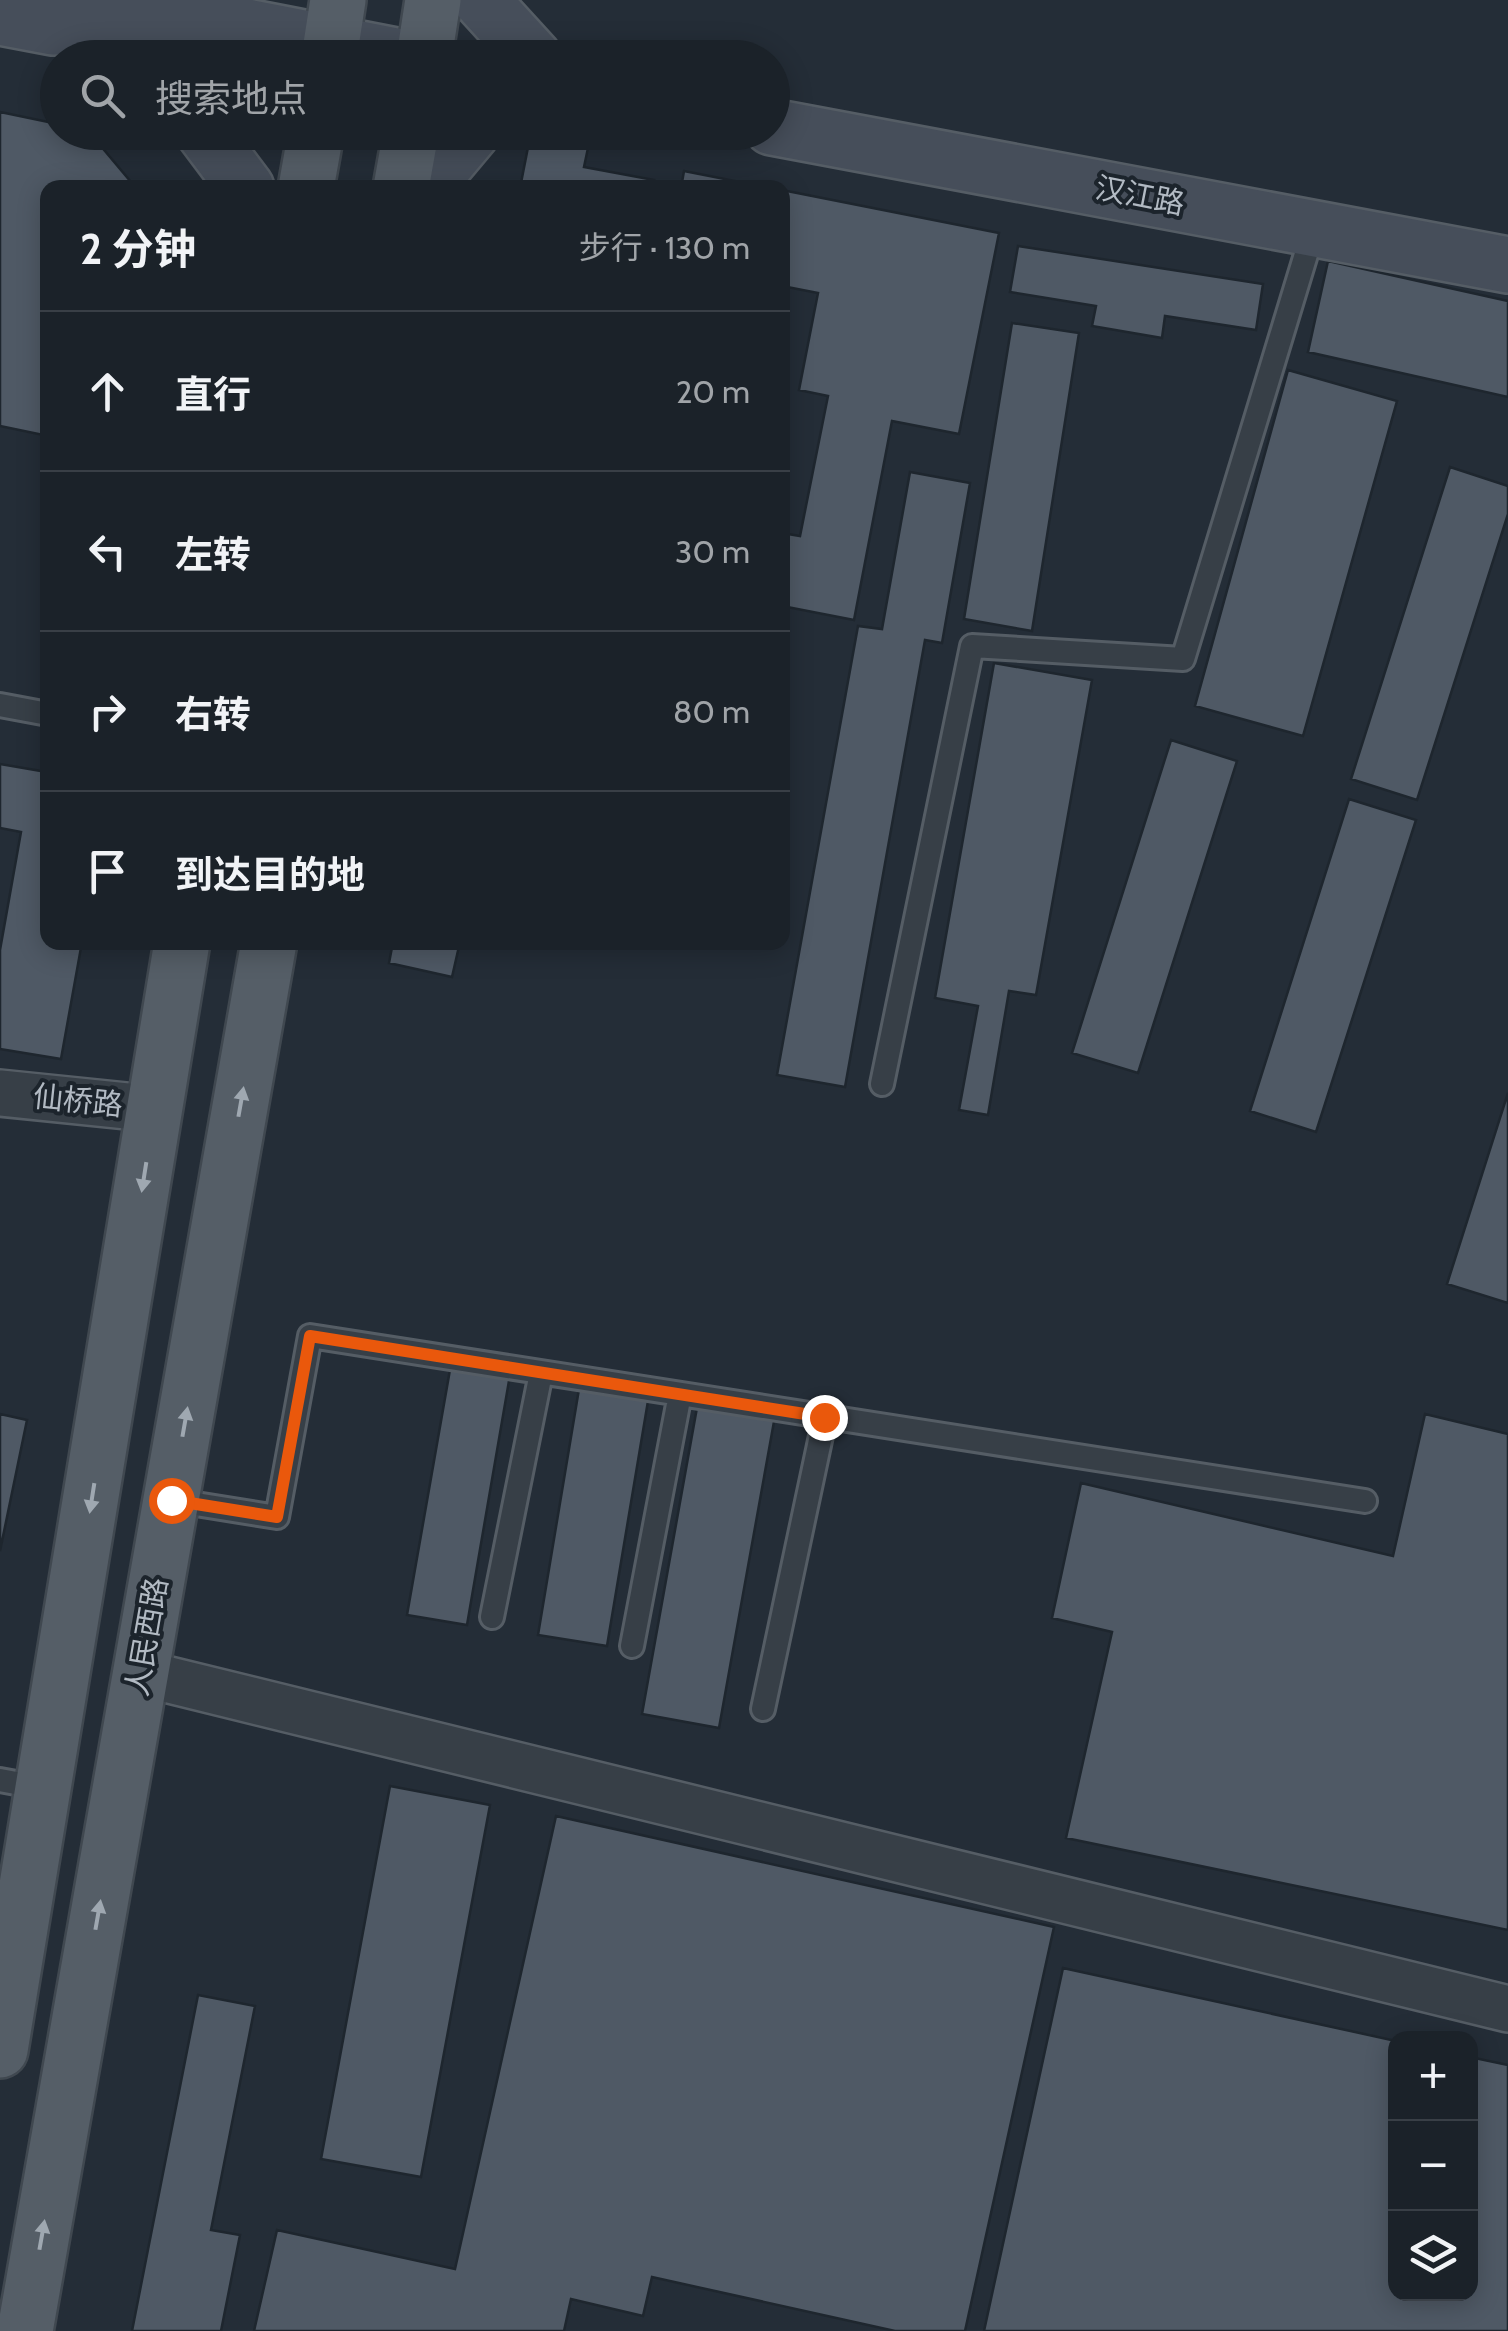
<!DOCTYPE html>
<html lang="zh">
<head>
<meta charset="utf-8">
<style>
  :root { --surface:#1b2229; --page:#282f35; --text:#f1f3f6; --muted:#a0a4a8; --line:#393f46 }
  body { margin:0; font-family:Cabin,"Noto Sans SC",sans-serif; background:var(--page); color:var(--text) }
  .controls { position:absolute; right:30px; bottom:30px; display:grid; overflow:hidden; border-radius:20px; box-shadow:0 5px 25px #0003 }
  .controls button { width:90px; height:90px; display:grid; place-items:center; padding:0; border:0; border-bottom:2px solid var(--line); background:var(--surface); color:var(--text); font:50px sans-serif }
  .stop { position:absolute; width:30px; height:30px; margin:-22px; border:8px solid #ea580c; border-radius:50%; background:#fff }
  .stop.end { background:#ea580c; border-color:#fff; box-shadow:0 2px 10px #0008 }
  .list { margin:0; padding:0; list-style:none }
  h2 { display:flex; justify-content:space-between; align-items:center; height:130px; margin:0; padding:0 40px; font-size:42px }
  h2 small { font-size:32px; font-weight:400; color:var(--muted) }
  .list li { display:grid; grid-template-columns:65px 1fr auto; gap:30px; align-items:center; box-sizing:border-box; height:160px; padding:0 40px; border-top:2px solid var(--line) }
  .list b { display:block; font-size:38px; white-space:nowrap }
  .list em { font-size:32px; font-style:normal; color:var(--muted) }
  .icon { flex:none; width:55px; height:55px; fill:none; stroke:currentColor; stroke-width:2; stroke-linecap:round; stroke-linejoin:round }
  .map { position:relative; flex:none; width:1508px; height:2331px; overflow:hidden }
  .search { position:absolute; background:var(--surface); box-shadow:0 5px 25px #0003; left:40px; top:40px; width:750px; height:110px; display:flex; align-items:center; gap:25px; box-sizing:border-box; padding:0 35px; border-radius:55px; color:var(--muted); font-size:38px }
  .panel { position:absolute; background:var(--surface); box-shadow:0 5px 25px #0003; left:40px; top:180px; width:750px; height:770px; border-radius:20px }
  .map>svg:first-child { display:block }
  .building { fill:#4f5965; stroke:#1e262e; stroke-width:2.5 }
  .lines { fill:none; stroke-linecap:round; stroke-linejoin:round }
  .service-casing { stroke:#555d65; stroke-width:28 }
  .minor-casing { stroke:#555d65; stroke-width:50 }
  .secondary-casing { stroke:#555d65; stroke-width:60 }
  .primary-casing { stroke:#404850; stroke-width:60 }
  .service { stroke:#373f47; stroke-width:22 }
  .minor { stroke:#373f47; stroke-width:45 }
  .secondary { stroke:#464e5a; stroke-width:55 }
  .primary { stroke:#555e67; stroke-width:55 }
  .oneway { fill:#9fa8b1 }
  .route { stroke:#ea580c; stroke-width:12 }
  .labels { text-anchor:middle; stroke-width:8; stroke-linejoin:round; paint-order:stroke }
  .street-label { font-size:30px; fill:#b2bac3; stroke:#1c242c }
</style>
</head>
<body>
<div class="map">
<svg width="1508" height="2331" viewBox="0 0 1508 2331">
  <rect width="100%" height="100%" fill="#242d37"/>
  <path class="building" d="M 0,112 L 58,124 L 58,132 L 89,132 L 136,188 L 48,188 L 48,436 L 0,426 Z
    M 530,137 L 588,148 L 584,167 L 654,180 L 652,188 L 520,188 Z
    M 684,171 L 770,188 L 681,188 Z
    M 782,190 L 999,233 L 959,434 L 892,421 L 854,620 L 782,606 L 782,533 L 800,536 L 828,396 L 799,390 L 818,293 L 782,286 Z
    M 1018,246 L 1263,284 L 1256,330 L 1165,316 L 1162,338 L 1092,326 L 1096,306 L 1010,292 Z
    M 1328,261 L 1508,301 L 1508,397 L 1308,352 Z
    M 1012,323 L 1079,333 L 1032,631 L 964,619 Z
    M 1288,370 L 1397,401 L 1303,736 L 1195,706 Z
    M 1450,467 L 1508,486 L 1508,514 L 1417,800 L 1351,779 Z
    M 910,472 L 970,483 L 942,643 L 925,640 L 845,1087 L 777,1075 L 858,626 L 882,629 Z
    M 994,663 L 1092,680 L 1036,995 L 1009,991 L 988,1115 L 959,1110 L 978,1006 L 935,998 Z
    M 1171,740 L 1237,761 L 1138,1073 L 1072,1053 Z
    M 44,755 L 48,756 L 48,942 L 82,942 L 61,1059 L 0,1049 L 0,950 L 21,832 L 0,828 L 0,764 L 41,771 Z
    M 1349,799 L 1416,820 L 1316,1132 L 1250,1111 Z
    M 393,942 L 460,942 L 452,977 L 389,963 Z
    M 1508,1093 L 1508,1303 L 1447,1284 Z
    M 451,1364 L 510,1375 L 467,1625 L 407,1615 Z
    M 580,1383 L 649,1395 L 607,1646 L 538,1635 Z
    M 698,1402 L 775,1416 L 719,1728 L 642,1714 Z
    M 0,1414 L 27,1420 L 0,1551 Z
    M 1425,1414 L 1508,1434 L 1508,1930 L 1066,1838 L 1112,1632 L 1052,1618 L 1081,1483 L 1393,1556 Z
    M 390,1786 L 490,1805 L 421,2177 L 321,2159 Z
    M 556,1816 L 1054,1927 L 965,2331 L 895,2331 L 652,2277 L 643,2316 L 571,2299 L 564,2331 L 254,2331 L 277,2230 L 455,2269 Z
    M 1063,1968 L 1396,2041 L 1396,2294 L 1470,2294 L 1470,2057 L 1508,2065 L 1508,2331 L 984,2331 Z
    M 198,1995 L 255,2006 L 211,2230 L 240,2235 L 221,2331 L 132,2331 Z"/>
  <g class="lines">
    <defs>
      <path id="service" d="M 0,705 L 48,714
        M 882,1084 L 972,646 L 1183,659 L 1314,228
        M 171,1500 L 277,1517 L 310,1336 L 1365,1501
        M 492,1617 L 541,1373
        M 632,1646 L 680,1394
        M 763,1709 L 825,1417
        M 0,1780 L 43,1788"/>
      <path id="minor" d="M 0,1093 L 156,1109
        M 141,1673 L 1508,2009"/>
      <path id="secondary" d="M 481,0 L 534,58
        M 0,17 L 53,27 L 216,21 L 406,58
        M 772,127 L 1508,265
        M 204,132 L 246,188
        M 425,188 L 472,132"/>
      <path id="primary" d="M 329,58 L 338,0
        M 424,58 L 433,0
        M 306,188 L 316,132
        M 401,188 L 411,132
        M 0,2050 L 182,942
        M 25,2331 L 269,942"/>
    </defs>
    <use href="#service" class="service-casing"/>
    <use href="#minor" class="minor-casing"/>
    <use href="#secondary" class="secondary-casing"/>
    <use href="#primary" class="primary-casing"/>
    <use href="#service" class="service"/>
    <use href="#minor" class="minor"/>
    <use href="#secondary" class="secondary"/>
    <use href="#primary" class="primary"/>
  </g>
  <defs><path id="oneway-solid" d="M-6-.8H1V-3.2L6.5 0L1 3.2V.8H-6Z" transform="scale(2.5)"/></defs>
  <g class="oneway">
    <use href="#oneway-solid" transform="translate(241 1102) rotate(-80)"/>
    <use href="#oneway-solid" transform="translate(144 1177) rotate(99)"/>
    <use href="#oneway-solid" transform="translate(185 1422) rotate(-80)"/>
    <use href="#oneway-solid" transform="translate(92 1498) rotate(99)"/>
    <use href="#oneway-solid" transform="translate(98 1915) rotate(-80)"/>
    <use href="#oneway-solid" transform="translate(42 2235) rotate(-80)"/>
  </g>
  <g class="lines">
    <path class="route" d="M 171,1500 L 277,1517 L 310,1336 L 824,1417"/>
  </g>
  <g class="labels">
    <g class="street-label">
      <text transform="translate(1140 196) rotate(11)" y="10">汉江路</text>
      <text transform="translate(78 1101) rotate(6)" y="10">仙桥路</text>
      <text transform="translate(147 1637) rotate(-80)" y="10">人民西路</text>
    </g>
  </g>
</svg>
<div class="controls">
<button>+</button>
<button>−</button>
<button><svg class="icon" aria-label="layers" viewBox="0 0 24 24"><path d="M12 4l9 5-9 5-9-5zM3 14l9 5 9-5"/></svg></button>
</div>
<div class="stop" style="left:171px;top:1500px"></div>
<div class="stop end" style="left:824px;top:1417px"></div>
<div class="search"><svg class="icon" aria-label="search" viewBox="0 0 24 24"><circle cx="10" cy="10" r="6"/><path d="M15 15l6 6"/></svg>搜索地点</div>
<section class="panel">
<h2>2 分钟<small>步行 · 130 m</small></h2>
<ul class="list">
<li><svg class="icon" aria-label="ahead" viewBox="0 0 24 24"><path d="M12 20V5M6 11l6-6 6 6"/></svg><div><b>直行</b></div><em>20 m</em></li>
<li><svg class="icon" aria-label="left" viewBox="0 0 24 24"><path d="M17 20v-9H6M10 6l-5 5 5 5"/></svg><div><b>左转</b></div><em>30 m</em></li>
<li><svg class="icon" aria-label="right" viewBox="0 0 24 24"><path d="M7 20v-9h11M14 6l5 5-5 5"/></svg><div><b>右转</b></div><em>80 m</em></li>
<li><svg class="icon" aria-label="arrive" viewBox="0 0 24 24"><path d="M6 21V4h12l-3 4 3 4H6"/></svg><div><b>到达目的地</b></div></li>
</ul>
</section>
</div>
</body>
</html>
